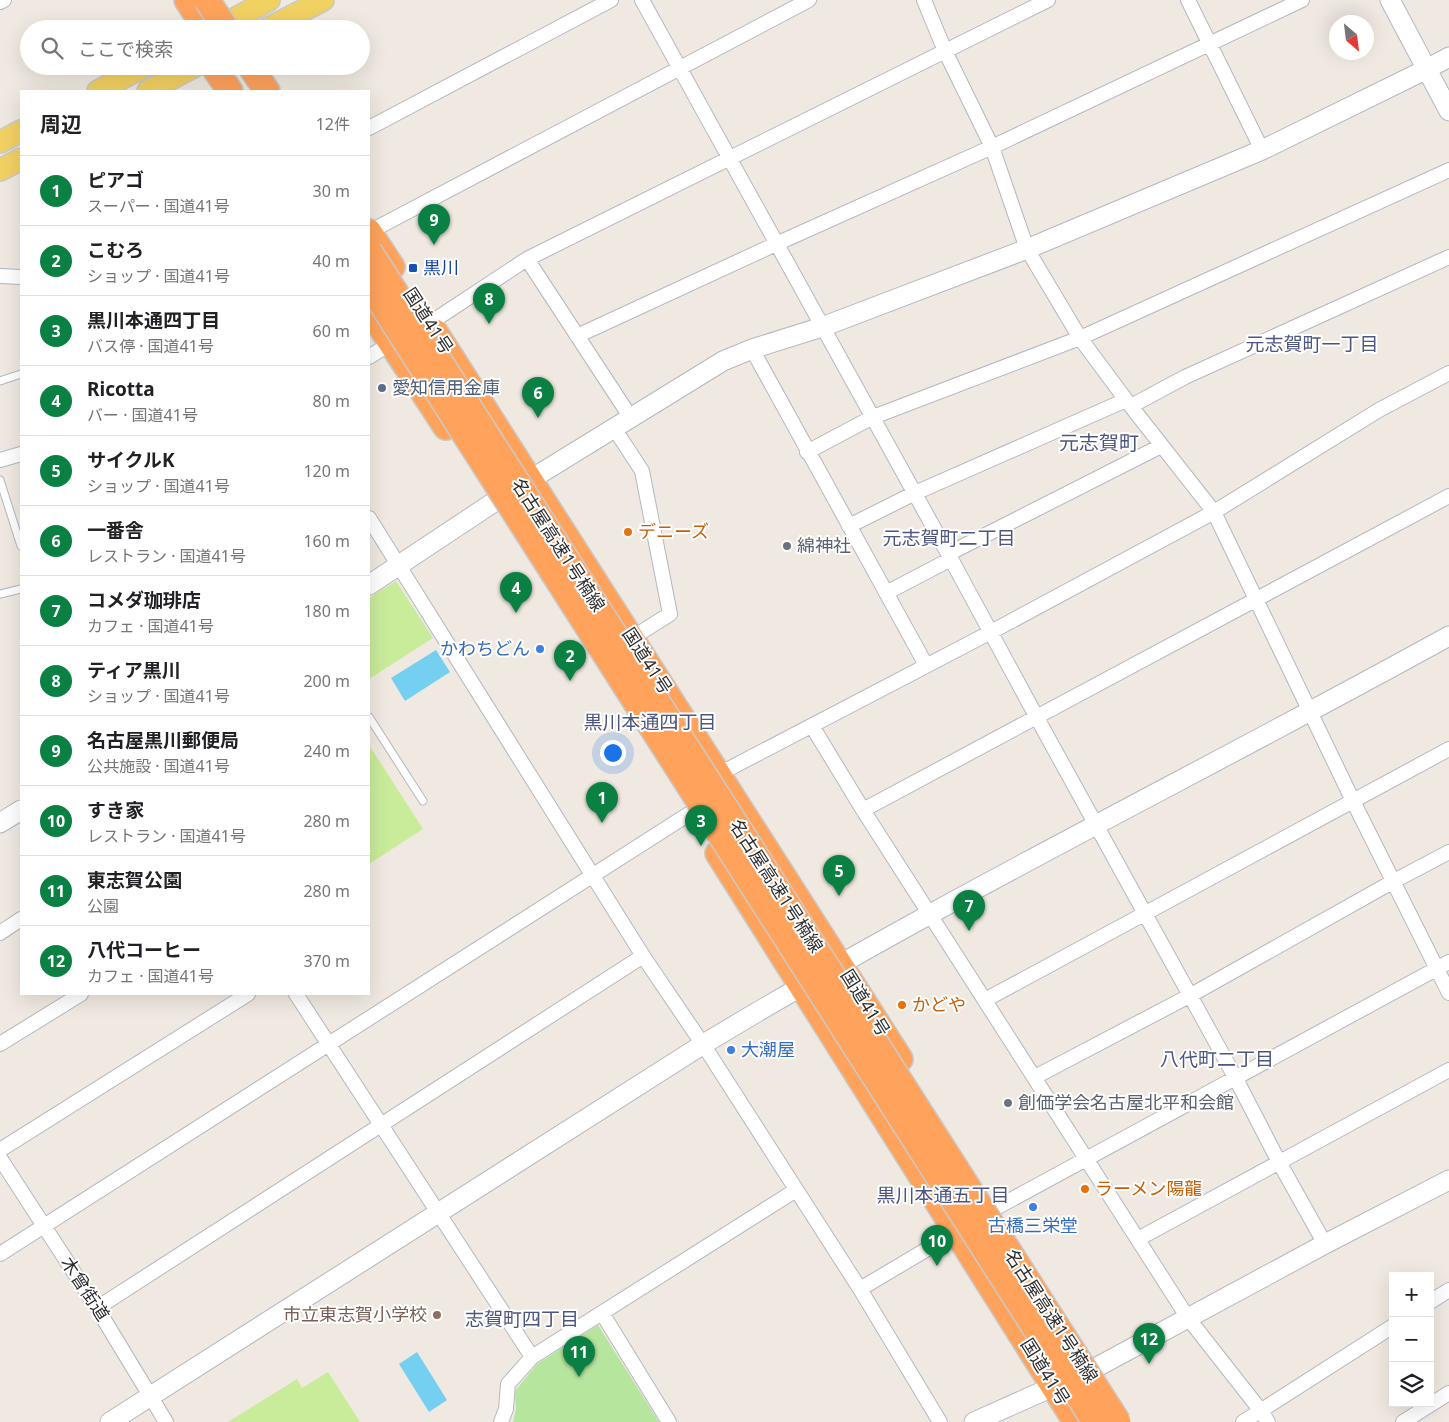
<!DOCTYPE html>
<html lang="ja">
<head>
<meta charset="utf-8">
<style>
  :root { --surface:#fff; --page:#f2f2f2; --text:#202124; --muted:#757577; --line:#e0e0e0; --accent:#0b8043 }
  body { margin:0; font-family:"Noto Sans","Noto Sans JP",sans-serif; background:var(--page); color:var(--text) }
  .controls { position:absolute; right:15px; bottom:15px; display:grid; overflow:hidden; border-radius:0px; box-shadow:0 5px 20px #0002 }
  .controls button { width:45px; height:45px; display:grid; place-items:center; padding:0; border:0; border-bottom:1px solid var(--line); background:var(--surface); color:var(--text); font:25px sans-serif }
  .compass { position:absolute; left:1329px; top:15px; width:45px; height:45px; border-radius:50%; background:var(--surface); box-shadow:0 5px 20px #0002; rotate:152deg }
  .you { position:absolute; left:612px; top:752px; width:18px; height:18px; margin:-12px; border:4px solid #fff; border-radius:50%; background:#1a73e8; box-shadow:0 0 0 8px #1a73e833 }
  .badge { display:grid; place-items:center; width:32px; height:32px; border-radius:50%; background:var(--accent); color:#fff; font-size:16px; font-weight:700 }
  .pin { position:absolute; translate:-50% -41px; filter:drop-shadow(0 1px 2px #0008) }
  .pin::after { content:''; position:absolute; top:26px; width:18px; height:15px; background:inherit; clip-path:polygon(0 0,100% 0,50% 100%) }
  .list { margin:0; padding:0; list-style:none }
  h2 { display:flex; justify-content:space-between; align-items:center; height:65px; margin:0; padding:0 20px; font-size:21px }
  h2 small { font-size:16px; font-weight:400; color:var(--muted) }
  .list li { display:grid; grid-template-columns:32px 1fr auto; gap:15px; align-items:center; box-sizing:border-box; height:70px; padding:0 20px; border-top:1px solid var(--line) }
  .list b { display:block; font-size:19px; white-space:nowrap }
  .list p { margin:0; font-size:16px; white-space:nowrap; color:var(--muted) }
  .list em { font-size:16px; font-style:normal; color:var(--muted) }
  .icon { flex:none; width:28px; height:28px; fill:none; stroke:currentColor; stroke-width:2; stroke-linecap:round; stroke-linejoin:round }
  .map { position:relative; flex:none; width:1449px; height:1422px; overflow:hidden }
  .search { position:absolute; background:var(--surface); box-shadow:0 5px 20px #0002; left:20px; top:20px; width:350px; height:55px; display:flex; align-items:center; gap:12px; box-sizing:border-box; padding:0 18px; border-radius:28px; color:var(--muted); font-size:19px }
  .panel { position:absolute; background:var(--surface); box-shadow:0 5px 20px #0002; left:20px; top:90px; width:350px; height:905px; border-radius:0px }
  .map>svg:first-child { display:block }
  .green { fill:#b6e59e }
  .pitch { fill:#c9ec9a }
  .water { fill:#75cff0 }
  .lines { fill:none; stroke-linecap:round; stroke-linejoin:round }
  .lane-casing { stroke:#b4b7c1; stroke-width:9 }
  .street-casing { stroke:#b4b7c1; stroke-width:16 }
  .secondary-casing { stroke:#b4b7c1; stroke-width:21 }
  .primary-casing { stroke:#c9c9c9; stroke-width:24 }
  .highway-casing { stroke:#c9c9c9; stroke-width:28 }
  .lane { stroke:#fff; stroke-width:7 }
  .street { stroke:#fff; stroke-width:14 }
  .secondary { stroke:#fff; stroke-width:19 }
  .primary { stroke:#f2d163; stroke-width:21 }
  .highway { stroke:#ffa35c; stroke-width:25 }
  .highway-bridge-casing { stroke:#c9c9c9; stroke-width:28; stroke-linecap:butt }
  .highway-bridge { stroke:#ffa35c; stroke-width:25 }
  .transit-dot { fill:#1a4fb4; stroke:#fff; stroke-width:2 }
  .service-dot { fill:#5c6f8a; stroke:#fff; stroke-width:2 }
  .food-dot { fill:#e8710a; stroke:#fff; stroke-width:2 }
  .worship-dot { fill:#6b7280; stroke:#fff; stroke-width:2 }
  .shop-dot { fill:#3f7fe0; stroke:#fff; stroke-width:2 }
  .education-dot { fill:#8d6e63; stroke:#fff; stroke-width:2 }
  .labels { text-anchor:middle; stroke-width:4; stroke-linejoin:round; paint-order:stroke }
  .transit-label { font-size:18px; fill:#164399; stroke:#fff; text-anchor:start }
  .street-label { font-size:18px; fill:#2e2e2e; stroke:#fff }
  .service-label { font-size:18px; fill:#4e5e75; stroke:#fff; text-anchor:start }
  .food-label { font-size:18px; fill:#c56008; stroke:#fff; text-anchor:start }
  .worship-label { font-size:18px; fill:#5b616d; stroke:#fff; text-anchor:start }
  .shop-label { font-size:18px; fill:#366cbe; stroke:#fff; text-anchor:end }
  .education-label { font-size:18px; fill:#785e54; stroke:#fff; text-anchor:end }
  .neighbourhood-label { font-size:19px; fill:#4d5680; stroke:#fff }
  .quarter-label { font-size:20px; fill:#4d5680; stroke:#fff }
</style>
</head>
<body>
<div class="map">
<svg width="1449" height="1422" viewBox="0 0 1449 1422">
  <rect width="100%" height="100%" fill="#efe9e1"/>
  <path class="green" d="M 598,1325 L 659,1422 L 513,1422 L 516,1409 L 515,1391 L 537,1364 Z"/>
  <path class="pitch" d="M 396,581 L 433,638 L 369,679 L 369,598 Z
    M 369,745 L 423,829 L 369,864 Z
    M 328,1372 L 360,1422 L 228,1422 L 297,1379 L 302,1388 Z"/>
  <path class="water" d="M 436,650 L 450,672 L 405,701 L 391,678 Z
    M 417,1352 L 447,1400 L 429,1412 L 399,1364 Z"/>
  <g class="lines">
    <defs>
      <path id="lane" d="M 0,381 L 21,374
        M 0,480 L 21,546
        M 0,594 L 21,589
        M 369,717 L 423,801"/>
      <path id="street" d="M 642,0 L 951,559 L 1036,716 L 1235,1077 L 1279,1162 L 1325,1244
        M 924,0 L 945,51 L 992,147 L 1027,249 L 1080,338 L 1126,400 L 1214,512 L 1353,801 L 1449,993
        M 1188,0 L 1262,150
        M 0,2 L 4,0
        M 369,128 L 611,0
        M 369,232 L 809,0
        M 527,259 L 631,418
        M 0,276 L 21,277
        M 430,323 L 527,259 L 1048,0
        M 577,336 L 776,244 L 992,147 L 1302,0
        M 752,349 L 926,665
        M 369,357 L 391,343
        M 1131,406 L 1185,377 L 1449,257
        M 614,428 L 642,471 L 670,614 L 632,638
        M 807,452 L 873,417 L 1080,338 L 1449,170
        M 0,460 L 21,454
        M 369,518 L 643,956 L 708,1052 L 860,1289 L 940,1422
        M 849,526 L 915,493 L 1126,400
        M 948,554 L 1161,446
        M 886,593 L 951,559
        M 812,726 L 863,810 L 1188,1318 L 1261,1411 L 1268,1422
        M 719,774 L 991,632 L 1214,512 L 1379,410 L 1449,373
        M 863,810 L 1449,496
        M 0,933 L 21,919
        M 296,994 L 532,1357
        M 985,1000 L 1449,749
        M 0,1044 L 81,994
        M 1035,1077 L 1191,995 L 1394,881 L 1449,852
        M 0,1150 L 248,994
        M 0,1158 L 97,1308 L 166,1422
        M 994,1209 L 1449,962
        M 1138,1239 L 1449,1070
        M 0,1254 L 692,812
        M 860,1289 L 956,1232
        M 1430,1302 L 1449,1290
        M 97,1308 L 643,956
        M 602,1313 L 669,1422
        M 501,1422 L 506,1409 L 508,1384 L 532,1357 L 796,1190
        M 1243,1422 L 1393,1326
        M 1403,1422 L 1449,1393"/>
      <path id="secondary" d="M 1390,0 L 1449,111
        M 369,585 L 494,502 L 723,361 L 752,349 L 822,327 L 1027,249 L 1262,150 L 1427,69 L 1449,57
        M 0,823 L 21,810
        M 110,1422 L 702,1045 C 945,898 1201,773 1449,636
        M 974,1422 L 1097,1367 L 1325,1244 L 1449,1180"/>
      <path id="primary" d="M 216,29 L 269,0
        M 267,29 L 323,0
        M 98,91 L 145,66
        M 148,91 L 195,66
        M 0,142 L 21,131
        M 0,170 L 21,159"/>
      <path id="highway" d="M 187,0 L 206,29
        M 213,66 L 230,91
        M 250,66 L 267,91
        M 369,232 L 392,267
        M 369,309 L 446,427
        M 435,332 L 900,1059
        M 718,853 L 1076,1422"/>
    </defs>
    <use href="#lane" class="lane-casing"/>
    <use href="#street" class="street-casing"/>
    <use href="#secondary" class="secondary-casing"/>
    <use href="#primary" class="primary-casing"/>
    <use href="#highway" class="highway-casing"/>
    <use href="#lane" class="lane"/>
    <use href="#street" class="street"/>
    <use href="#secondary" class="secondary"/>
    <use href="#primary" class="primary"/>
    <use href="#highway" class="highway"/>
    <defs>
      <path id="highway-bridge" d="M 207,0 L 226,29
        M 369,251 L 1118,1422
        M 369,284 L 1095,1422"/>
    </defs>
    <use href="#highway-bridge" class="highway-bridge-casing"/>
    <use href="#highway-bridge" class="highway-bridge"/>
  </g>
  <rect class="transit-dot" x="408" y="263" width="10" height="10" rx="2.5"/>
  <circle class="service-dot" cx="382" cy="388" r="5"/>
  <g class="food-dot">
    <circle cx="628" cy="532" r="5"/>
    <circle cx="902" cy="1005" r="5"/>
    <circle cx="1085" cy="1189" r="5"/>
  </g>
  <g class="worship-dot">
    <circle cx="787" cy="546" r="5"/>
    <circle cx="1008" cy="1103" r="5"/>
  </g>
  <g class="shop-dot">
    <circle cx="540" cy="649" r="5"/>
    <circle cx="731" cy="1050" r="5"/>
    <circle cx="1033" cy="1207" r="5"/>
  </g>
  <circle class="education-dot" cx="437" cy="1315" r="5"/>
  <g class="labels">
    <g class="transit-label">
      <text x="423" y="274">黒川</text>
    </g>
    <g class="street-label">
      <text transform="translate(428 321) rotate(57)" y="6">国道41号</text>
      <text transform="translate(558 545) rotate(57)" y="6">名古屋高速1号楠線</text>
      <text transform="translate(647 661) rotate(57)" y="6">国道41号</text>
      <text transform="translate(776 886) rotate(57)" y="6">名古屋高速1号楠線</text>
      <text transform="translate(865 1003) rotate(58)" y="6">国道41号</text>
      <text transform="translate(85 1289) rotate(57)" y="6">木曾街道</text>
      <text transform="translate(1051 1316) rotate(57)" y="6">名古屋高速1号楠線</text>
      <text transform="translate(1045 1372) rotate(58)" y="6">国道41号</text>
    </g>
    <g class="service-label">
      <text x="392" y="394">愛知信用金庫</text>
    </g>
    <g class="food-label">
      <text x="638" y="538">デニーズ</text>
      <text x="912" y="1011">かどや</text>
      <text x="1095" y="1195">ラーメン陽龍</text>
    </g>
    <g class="worship-label">
      <text x="797" y="552">綿神社</text>
      <text x="1018" y="1109">創価学会名古屋北平和会館</text>
    </g>
    <g class="shop-label">
      <text x="530" y="655">かわちどん</text>
      <text x="741" y="1056" text-anchor="start">大潮屋</text>
      <text x="1033" y="1232" text-anchor="middle">古橋三栄堂</text>
    </g>
    <g class="education-label">
      <text x="427" y="1321">市立東志賀小学校</text>
    </g>
    <g class="neighbourhood-label">
      <text x="1312" y="351">元志賀町一丁目</text>
      <text x="949" y="545">元志賀町二丁目</text>
      <text x="650" y="729">黒川本通四丁目</text>
      <text x="1217" y="1066">八代町二丁目</text>
      <text x="943" y="1202">黒川本通五丁目</text>
      <text x="522" y="1326">志賀町四丁目</text>
    </g>
    <g class="quarter-label">
      <text x="1099" y="450">元志賀町</text>
    </g>
  </g>
</svg>
<div class="controls">
<button>+</button>
<button>−</button>
<button><svg class="icon" aria-label="layers" viewBox="0 0 24 24"><path d="M12 4l9 5-9 5-9-5zM3 14l9 5 9-5"/></svg></button>
</div>
<svg class="compass" viewBox="-18 -18 36 36"><path d="M0-13l5 13h-10z" fill="#e53935"/><path d="M0 13l5-13h-10z" fill="#757577"/></svg>
<div class="you"></div>
<div class="pin badge" style="left:602px;top:823px">1</div>
<div class="pin badge" style="left:570px;top:681px">2</div>
<div class="pin badge" style="left:701px;top:846px">3</div>
<div class="pin badge" style="left:516px;top:613px">4</div>
<div class="pin badge" style="left:839px;top:896px">5</div>
<div class="pin badge" style="left:538px;top:418px">6</div>
<div class="pin badge" style="left:969px;top:931px">7</div>
<div class="pin badge" style="left:489px;top:324px">8</div>
<div class="pin badge" style="left:434px;top:245px">9</div>
<div class="pin badge" style="left:937px;top:1266px">10</div>
<div class="pin badge" style="left:579px;top:1377px">11</div>
<div class="pin badge" style="left:1149px;top:1364px">12</div>
<div class="search"><svg class="icon" aria-label="search" viewBox="0 0 24 24"><circle cx="10" cy="10" r="6"/><path d="M15 15l6 6"/></svg>ここで検索</div>
<section class="panel">
<h2>周辺<small>12件</small></h2>
<ul class="list">
<li><span class="badge">1</span><div><b>ピアゴ</b><p>スーパー · 国道41号</p></div><em>30 m</em></li>
<li><span class="badge">2</span><div><b>こむろ</b><p>ショップ · 国道41号</p></div><em>40 m</em></li>
<li><span class="badge">3</span><div><b>黒川本通四丁目</b><p>バス停 · 国道41号</p></div><em>60 m</em></li>
<li><span class="badge">4</span><div><b>Ricotta</b><p>バー · 国道41号</p></div><em>80 m</em></li>
<li><span class="badge">5</span><div><b>サイクルK</b><p>ショップ · 国道41号</p></div><em>120 m</em></li>
<li><span class="badge">6</span><div><b>一番舎</b><p>レストラン · 国道41号</p></div><em>160 m</em></li>
<li><span class="badge">7</span><div><b>コメダ珈琲店</b><p>カフェ · 国道41号</p></div><em>180 m</em></li>
<li><span class="badge">8</span><div><b>ティア黒川</b><p>ショップ · 国道41号</p></div><em>200 m</em></li>
<li><span class="badge">9</span><div><b>名古屋黒川郵便局</b><p>公共施設 · 国道41号</p></div><em>240 m</em></li>
<li><span class="badge">10</span><div><b>すき家</b><p>レストラン · 国道41号</p></div><em>280 m</em></li>
<li><span class="badge">11</span><div><b>東志賀公園</b><p>公園</p></div><em>280 m</em></li>
<li><span class="badge">12</span><div><b>八代コーヒー</b><p>カフェ · 国道41号</p></div><em>370 m</em></li>
</ul>
</section>
</div>
</body>
</html>
